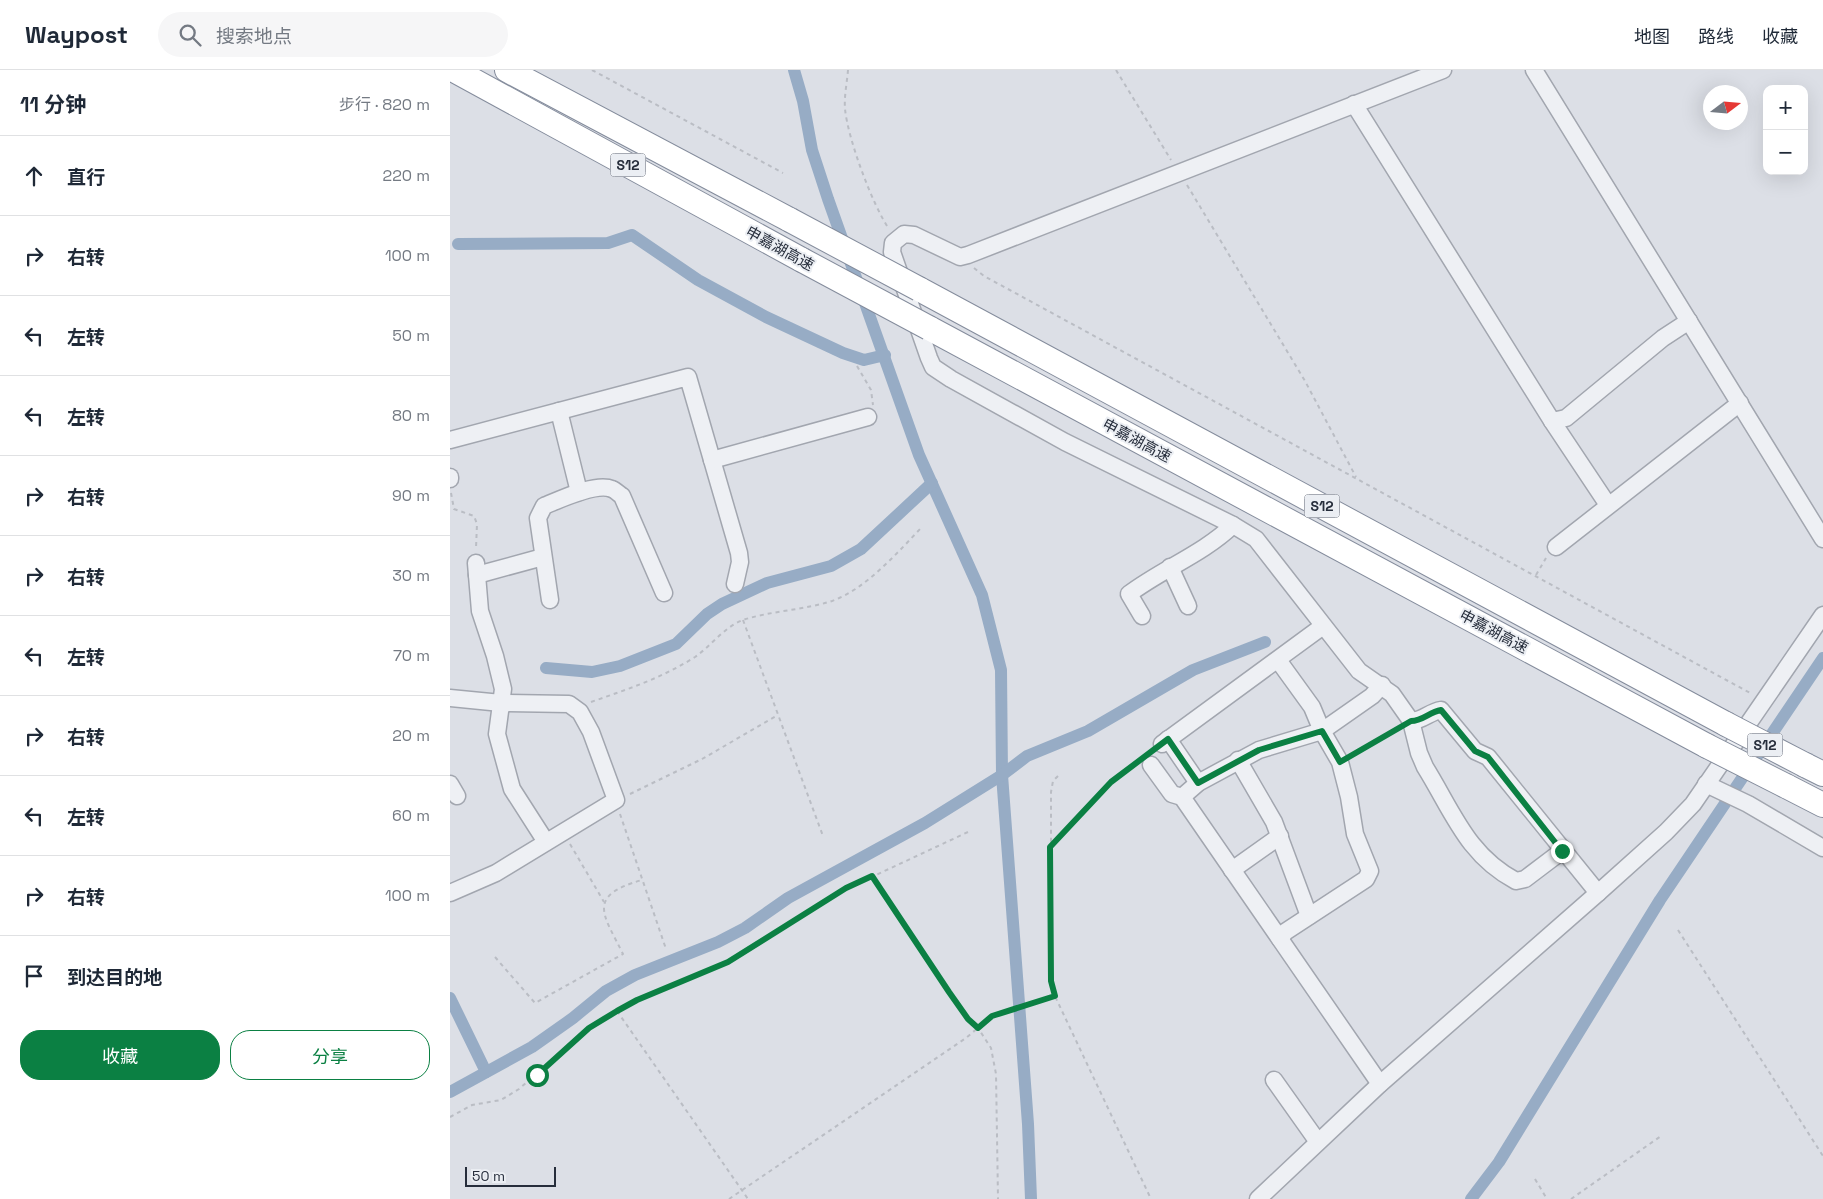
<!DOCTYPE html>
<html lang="zh">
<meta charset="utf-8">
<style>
:root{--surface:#fff;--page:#f6f6f7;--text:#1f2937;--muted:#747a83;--line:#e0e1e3;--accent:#0b8043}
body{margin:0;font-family:"Space Grotesk","Noto Sans SC",sans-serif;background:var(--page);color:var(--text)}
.controls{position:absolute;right:15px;top:15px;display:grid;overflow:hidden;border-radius:10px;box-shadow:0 5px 20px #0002}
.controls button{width:45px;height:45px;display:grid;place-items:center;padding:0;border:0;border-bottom:1px solid var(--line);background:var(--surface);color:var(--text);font:25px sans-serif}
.compass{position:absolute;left:1253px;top:15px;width:45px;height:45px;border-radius:50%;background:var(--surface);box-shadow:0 5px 20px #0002;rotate:74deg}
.scale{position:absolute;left:15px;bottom:12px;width:91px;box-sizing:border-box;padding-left:5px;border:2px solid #262d3b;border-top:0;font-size:14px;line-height:18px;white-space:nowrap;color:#262d3b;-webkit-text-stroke:4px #ebeef3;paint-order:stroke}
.stop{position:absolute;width:15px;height:15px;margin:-11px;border:4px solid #0b8043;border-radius:50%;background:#fff}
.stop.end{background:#0b8043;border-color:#fff;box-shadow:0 1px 5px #0008}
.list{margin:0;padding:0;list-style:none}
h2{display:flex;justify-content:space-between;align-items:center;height:65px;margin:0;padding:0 20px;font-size:21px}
h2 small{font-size:16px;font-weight:400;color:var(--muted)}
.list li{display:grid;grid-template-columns:32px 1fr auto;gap:15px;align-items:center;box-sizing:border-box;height:80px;padding:0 20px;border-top:1px solid var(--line)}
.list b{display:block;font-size:19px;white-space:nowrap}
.list em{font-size:16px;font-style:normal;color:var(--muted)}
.actions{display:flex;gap:10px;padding:15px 20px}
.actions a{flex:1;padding:11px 0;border:1px solid var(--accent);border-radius:20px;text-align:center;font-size:18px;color:var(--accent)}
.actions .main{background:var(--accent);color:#fff}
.icon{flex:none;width:28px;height:28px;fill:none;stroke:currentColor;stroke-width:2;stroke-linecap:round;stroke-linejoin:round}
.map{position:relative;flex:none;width:1373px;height:1129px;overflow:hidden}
header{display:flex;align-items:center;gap:30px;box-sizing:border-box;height:70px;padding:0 25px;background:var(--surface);border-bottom:1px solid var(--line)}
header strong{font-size:24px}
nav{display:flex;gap:28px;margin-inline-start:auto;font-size:18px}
.search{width:350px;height:45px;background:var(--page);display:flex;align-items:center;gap:12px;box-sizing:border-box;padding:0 18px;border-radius:28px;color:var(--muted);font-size:19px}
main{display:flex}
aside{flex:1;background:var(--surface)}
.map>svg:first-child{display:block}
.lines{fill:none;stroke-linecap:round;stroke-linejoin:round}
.canal{stroke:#97acc5;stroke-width:12}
.minor-casing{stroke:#a2a6af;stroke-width:19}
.highway-casing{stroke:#848c9c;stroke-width:26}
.path{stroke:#babdc4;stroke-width:2;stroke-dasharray:4 4;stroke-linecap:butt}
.minor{stroke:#eef0f4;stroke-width:16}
.highway{stroke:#fff;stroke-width:24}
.highway-bridge-casing{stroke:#848c9c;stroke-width:26;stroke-linecap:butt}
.highway-bridge{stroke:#fff;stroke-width:24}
.route{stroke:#0b8043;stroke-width:6}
.labels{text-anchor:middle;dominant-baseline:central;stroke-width:4;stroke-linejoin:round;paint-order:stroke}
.shield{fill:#ebeef3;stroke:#616772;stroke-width:1}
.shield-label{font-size:14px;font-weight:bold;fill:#262d3b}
.street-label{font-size:15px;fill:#262d3b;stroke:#ebeef3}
</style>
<header>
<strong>Waypost</strong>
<div class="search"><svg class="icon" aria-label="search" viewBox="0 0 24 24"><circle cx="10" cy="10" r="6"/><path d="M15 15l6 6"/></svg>搜索地点</div>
<nav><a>地图</a><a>路线</a><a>收藏</a></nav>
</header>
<main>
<aside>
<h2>11 分钟<small>步行 · 820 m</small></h2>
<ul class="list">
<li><svg class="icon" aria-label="ahead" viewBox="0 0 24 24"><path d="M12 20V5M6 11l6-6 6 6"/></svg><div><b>直行</b></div><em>220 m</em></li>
<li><svg class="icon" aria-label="right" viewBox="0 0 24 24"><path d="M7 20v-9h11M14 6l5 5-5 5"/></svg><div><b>右转</b></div><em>100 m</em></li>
<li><svg class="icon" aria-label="left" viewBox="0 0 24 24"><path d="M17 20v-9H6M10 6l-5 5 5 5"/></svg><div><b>左转</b></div><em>50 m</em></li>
<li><svg class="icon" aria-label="left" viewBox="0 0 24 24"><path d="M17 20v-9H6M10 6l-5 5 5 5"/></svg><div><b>左转</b></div><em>80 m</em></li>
<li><svg class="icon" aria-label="right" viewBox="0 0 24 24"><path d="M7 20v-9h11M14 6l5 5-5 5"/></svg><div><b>右转</b></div><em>90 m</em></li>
<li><svg class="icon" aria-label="right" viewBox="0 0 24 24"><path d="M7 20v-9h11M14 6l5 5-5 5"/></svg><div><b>右转</b></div><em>30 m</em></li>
<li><svg class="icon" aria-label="left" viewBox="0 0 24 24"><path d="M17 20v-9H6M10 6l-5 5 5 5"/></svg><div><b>左转</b></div><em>70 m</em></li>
<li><svg class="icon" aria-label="right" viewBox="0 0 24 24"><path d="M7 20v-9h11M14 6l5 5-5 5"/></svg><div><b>右转</b></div><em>20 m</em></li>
<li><svg class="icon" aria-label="left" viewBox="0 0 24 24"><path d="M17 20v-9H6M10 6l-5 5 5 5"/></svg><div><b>左转</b></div><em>60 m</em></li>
<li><svg class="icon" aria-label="right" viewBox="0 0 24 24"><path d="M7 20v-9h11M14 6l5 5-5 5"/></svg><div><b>右转</b></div><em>100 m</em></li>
<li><svg class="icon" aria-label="arrive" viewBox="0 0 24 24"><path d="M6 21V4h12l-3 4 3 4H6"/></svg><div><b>到达目的地</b></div></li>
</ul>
<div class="actions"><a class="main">收藏</a><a>分享</a></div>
</aside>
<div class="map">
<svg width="1373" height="1129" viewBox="0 0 1373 1129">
<rect width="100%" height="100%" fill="#dcdfe6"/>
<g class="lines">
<g class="canal">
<polyline points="344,0 353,31 362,80 378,129 469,385 532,525 551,600 552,705 578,1054 581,1129"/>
<polyline points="8,174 158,173 182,165 248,210 316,247 393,283 414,290 435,285"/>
<polyline points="96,598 142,602 170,596 226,574 257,544 272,534 317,513 381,496 411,479 482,413"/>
<polyline points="0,928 36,1002"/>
<polyline points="0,1022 82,977 123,948 156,921 185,905 268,872 295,858 338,828 475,753 552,705 577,686 638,661 743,600 815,572"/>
<polyline points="1021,1129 1049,1092 1210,830 1373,588"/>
</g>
<defs>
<g id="minor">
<path d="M993,0l-475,185 -8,2 -46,-22 -10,-1 -11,9 -1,9 37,106 4,9 18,12 114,63 168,83 23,14 103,132 33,23 19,27c12,0 18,-9 30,-11l34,41 13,6 110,136"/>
<polyline points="1084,0 1373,469"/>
<polyline points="904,34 1102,351 1158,435"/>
<polyline points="109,341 129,422"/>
<polyline points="1102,351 1116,348 1213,268 1239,251"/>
<polyline points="0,370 238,307 289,483 290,492 285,514"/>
<polyline points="262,390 418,347"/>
<polyline points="0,407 0,409"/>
<polyline points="1106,477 1290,333"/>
<polyline points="26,493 30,541 45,586 53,619 47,664 62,719 96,772"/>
<polyline points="720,497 738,536"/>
<polyline points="27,505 93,487"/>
<path d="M100,530l-12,-82 6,-12c15,-6 52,-24 68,-17 3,1 7,5 10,7l42,97"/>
<path d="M692,546l-13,-22c33,-25 74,-40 104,-69"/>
<polyline points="828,590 862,637 872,661 890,692 899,727 905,764 920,801 916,809 835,862 830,869"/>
<polyline points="0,628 51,633 119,634 130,642 141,662 166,730 46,803 0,823"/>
<path d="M961,651l8,32 6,14c28,45 42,88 91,114l9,-2 37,-28"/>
<polyline points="718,669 748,713"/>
<polyline points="712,674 873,556"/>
<polyline points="788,690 824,752 859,846"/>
<polyline points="701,695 722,724 732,727 930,1014"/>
<polyline points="0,714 7,726"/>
<polyline points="1256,714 1298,734 1373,778"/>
<polyline points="732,727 748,713 809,680 872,661 922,626 932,615"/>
<polyline points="782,800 830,766"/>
<polyline points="824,1010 868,1072"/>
<polyline points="808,1129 930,1014 1148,823 1216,762 1243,734 1373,545"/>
</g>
<g id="highway">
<polyline points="4,0 352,190"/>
<polyline points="57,0 340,150"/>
<polyline points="469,219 1276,654"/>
<polyline points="479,258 1257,676"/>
<polyline points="1355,695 1373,704"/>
<polyline points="1336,716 1373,735"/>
</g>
</defs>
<use href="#minor" class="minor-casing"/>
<use href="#highway" class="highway-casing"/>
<g class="path">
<polyline points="142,0 333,103"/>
<path d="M398,0c-1,13 -4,26 -3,39 3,30 27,95 44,120"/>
<polyline points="666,0 721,90"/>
<polyline points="737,115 855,311 906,407"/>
<polyline points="524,198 534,206 1302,624"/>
<polyline points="407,296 421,320 423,335"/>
<polyline points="1,423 4,439 24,446 27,454 26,478"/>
<polyline points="1086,505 1096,488"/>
<polyline points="293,550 373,766"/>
<path d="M141,632c37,-13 71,-24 104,-45 16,-11 29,-30 48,-37 27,-9 61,-10 89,-19 34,-12 66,-49 90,-74"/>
<polyline points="902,685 948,659"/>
<polyline points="608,706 603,711 601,722 601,911 603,922 701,1129"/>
<polyline points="180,724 252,689 328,645"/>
<polyline points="170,744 216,879"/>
<polyline points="120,774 154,832"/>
<polyline points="600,777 661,712 688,692"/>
<polyline points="421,806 499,923 518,949 528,958 541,978 546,1004 548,1129"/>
<polyline points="1228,860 1373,1086"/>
<path d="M45,887l40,46 88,-49c-19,-39 -38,-58 19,-74"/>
<polyline points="167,941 298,1129"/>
<polyline points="0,1047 22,1035 51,1030 69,1019 139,958 167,941 187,930 278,892 396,819 518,762"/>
<polyline points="1085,1109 1097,1129"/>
<polyline points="279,1129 516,968 542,946 605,926"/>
<polyline points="1121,1129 1211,1066"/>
</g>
<use href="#minor" class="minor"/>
<use href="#highway" class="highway"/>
<defs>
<g id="highway-bridge">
<polyline points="340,150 469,219"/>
<polyline points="352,190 479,258"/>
<polyline points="1276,654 1355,695"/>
<polyline points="1257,676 1336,716"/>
</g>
</defs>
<use href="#highway-bridge" class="highway-bridge-casing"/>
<use href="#highway-bridge" class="highway-bridge"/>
</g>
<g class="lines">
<path class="route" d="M87,1005l52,-47 28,-17 20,-11 91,-38 118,-74 26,-12 77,116 19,27 10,9 14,-12 63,-20 -4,-15 -1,-134 61,-65 57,-43 30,44 61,-33 63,-19 18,31 71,-41c12,0 18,-9 30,-11l34,41 13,6 74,94"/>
</g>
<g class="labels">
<g class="shield">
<rect x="160.5" y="83.5" width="35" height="23" rx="4"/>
<rect x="854.5" y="424.5" width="35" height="23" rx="4"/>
<rect x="1297.5" y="663.5" width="35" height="23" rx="4"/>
</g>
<g class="shield-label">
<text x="178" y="95">S12</text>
<text x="872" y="436">S12</text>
<text x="1315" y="675">S12</text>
</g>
<g class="street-label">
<text transform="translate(330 178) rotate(29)">申嘉湖高速</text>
<text transform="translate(687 370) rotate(28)">申嘉湖高速</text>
<text transform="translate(1044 561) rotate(28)">申嘉湖高速</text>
</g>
</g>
</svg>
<div class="controls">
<button>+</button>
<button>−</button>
</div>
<svg class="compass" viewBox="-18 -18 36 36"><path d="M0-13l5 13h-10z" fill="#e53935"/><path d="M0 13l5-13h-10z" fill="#747a83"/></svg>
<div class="scale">50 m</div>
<div class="stop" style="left:87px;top:1005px"></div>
<div class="stop end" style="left:1112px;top:781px"></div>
</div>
</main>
